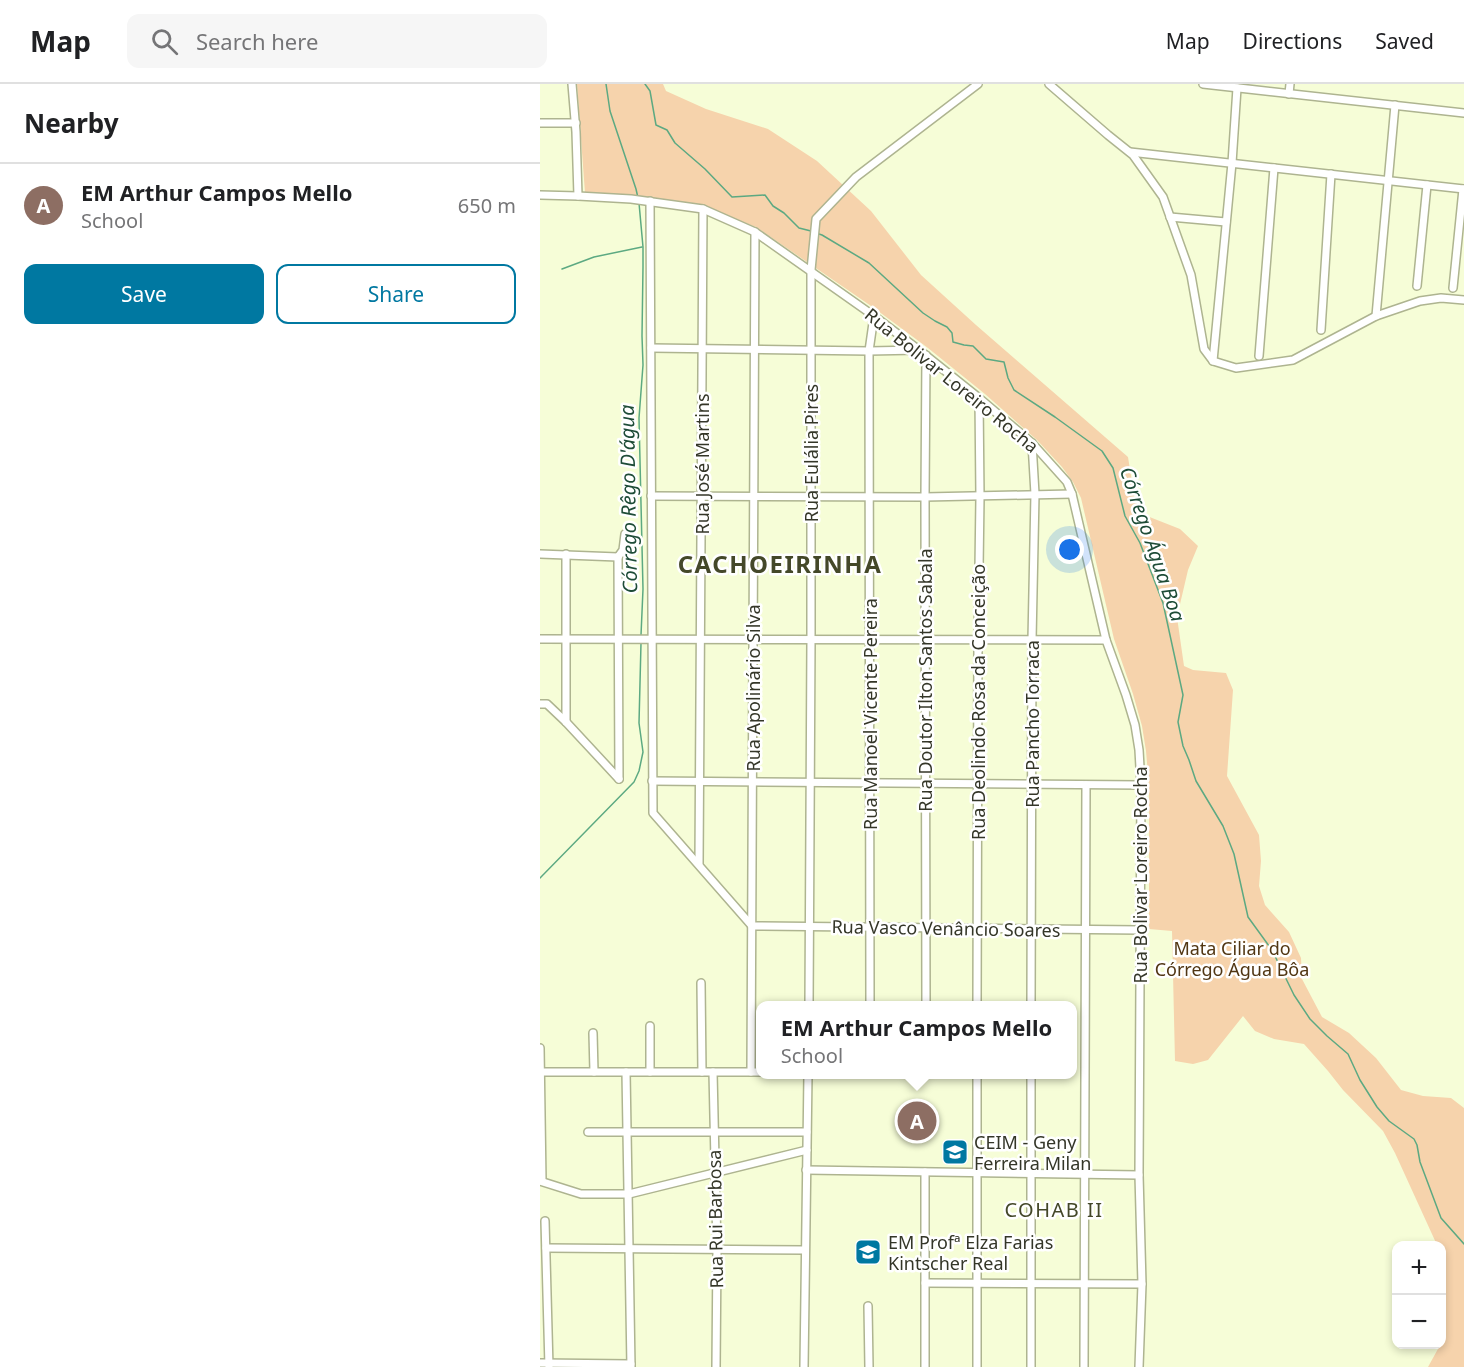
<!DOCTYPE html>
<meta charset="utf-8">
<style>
:root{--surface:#fff;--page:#f6f6f6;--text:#202124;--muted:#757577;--line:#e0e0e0;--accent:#0078a1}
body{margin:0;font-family:"Noto Sans",sans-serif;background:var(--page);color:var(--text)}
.controls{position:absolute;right:18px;bottom:18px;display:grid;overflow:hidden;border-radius:12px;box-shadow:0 3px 9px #0003}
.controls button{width:54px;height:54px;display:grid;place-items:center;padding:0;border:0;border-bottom:2px solid var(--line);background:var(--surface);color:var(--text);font:30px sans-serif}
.you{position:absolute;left:530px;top:466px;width:21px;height:21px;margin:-15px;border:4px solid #fff;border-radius:50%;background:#1a73e8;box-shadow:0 0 0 9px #1a73e833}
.badge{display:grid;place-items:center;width:39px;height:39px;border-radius:50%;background:var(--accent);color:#fff;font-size:20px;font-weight:700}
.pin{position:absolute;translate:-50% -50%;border:3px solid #fff;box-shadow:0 2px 6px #0006}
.popup{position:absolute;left:216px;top:917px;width:321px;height:78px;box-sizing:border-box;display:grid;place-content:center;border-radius:12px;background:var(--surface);filter:drop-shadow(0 2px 4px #0005);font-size:20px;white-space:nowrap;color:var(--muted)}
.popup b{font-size:22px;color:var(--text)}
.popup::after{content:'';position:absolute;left:50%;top:100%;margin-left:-12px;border:12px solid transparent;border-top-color:var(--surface)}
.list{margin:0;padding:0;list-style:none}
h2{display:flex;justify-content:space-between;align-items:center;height:78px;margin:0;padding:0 24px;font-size:26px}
h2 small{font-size:20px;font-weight:400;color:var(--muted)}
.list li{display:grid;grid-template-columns:39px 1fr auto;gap:18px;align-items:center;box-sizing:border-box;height:84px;padding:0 24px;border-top:2px solid var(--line)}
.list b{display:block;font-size:22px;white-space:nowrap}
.list p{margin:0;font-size:20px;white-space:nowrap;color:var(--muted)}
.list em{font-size:20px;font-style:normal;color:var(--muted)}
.actions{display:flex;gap:12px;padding:18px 24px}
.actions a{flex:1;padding:14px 0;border:2px solid var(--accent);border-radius:12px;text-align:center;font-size:21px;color:var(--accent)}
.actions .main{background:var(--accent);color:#fff}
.icon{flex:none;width:33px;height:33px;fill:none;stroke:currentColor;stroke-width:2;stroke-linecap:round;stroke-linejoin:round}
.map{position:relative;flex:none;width:924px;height:1283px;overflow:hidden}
header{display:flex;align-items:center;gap:36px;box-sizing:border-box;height:84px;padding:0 30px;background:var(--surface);border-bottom:2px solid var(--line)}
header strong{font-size:28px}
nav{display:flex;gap:33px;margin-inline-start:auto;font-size:21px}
.search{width:420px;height:54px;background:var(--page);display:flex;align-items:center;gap:15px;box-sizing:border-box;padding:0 21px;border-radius:12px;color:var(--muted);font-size:22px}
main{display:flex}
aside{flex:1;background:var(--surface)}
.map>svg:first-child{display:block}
.green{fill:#f6d3ac}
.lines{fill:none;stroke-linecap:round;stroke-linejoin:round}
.stream{stroke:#5ca982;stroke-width:1.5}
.minor-casing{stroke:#aeb490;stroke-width:10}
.minor{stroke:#fff;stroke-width:7}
.labels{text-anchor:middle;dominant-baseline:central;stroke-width:5;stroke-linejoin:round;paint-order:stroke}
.street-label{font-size:18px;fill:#343628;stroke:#fff}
.park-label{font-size:18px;fill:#513613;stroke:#fff}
.poi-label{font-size:18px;fill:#343628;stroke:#fff;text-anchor:start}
.water-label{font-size:20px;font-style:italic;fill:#1e4c37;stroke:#fff}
.neighbourhood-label{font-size:20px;letter-spacing:1.5px;fill:#444829;stroke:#fff}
.district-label{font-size:24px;font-weight:bold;letter-spacing:1.5px;fill:#444829;stroke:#fff}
</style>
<header>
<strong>Map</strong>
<div class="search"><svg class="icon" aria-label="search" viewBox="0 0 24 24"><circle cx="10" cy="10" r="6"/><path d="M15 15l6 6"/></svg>Search here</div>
<nav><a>Map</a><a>Directions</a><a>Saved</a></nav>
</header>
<main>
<aside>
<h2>Nearby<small></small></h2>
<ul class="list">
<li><span class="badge" style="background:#8d6e63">A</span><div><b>EM Arthur Campos Mello</b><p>School</p></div><em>650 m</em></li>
</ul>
<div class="actions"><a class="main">Save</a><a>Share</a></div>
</aside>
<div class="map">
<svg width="924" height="1283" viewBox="0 0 924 1283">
<rect width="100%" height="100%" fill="#f6fdd7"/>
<polygon class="green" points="37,0 123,0 126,7 166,25 228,45 277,77 331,127 381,191 436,241 588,373 595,417 607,432 640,445 658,462 648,486 637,533 644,582 653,586 686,589 693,606 687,692 719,751 721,777 719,802 725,821 749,848 761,874 762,895 782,933 809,949 836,974 861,1006 883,1012 911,1014 924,1024 924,1283 888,1283 904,1254 906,1227 905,1195 902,1182 902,1162 897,1161 855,1069 843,1047 803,1006 788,987 764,960 734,955 715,947 703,932 668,976 653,980 635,977 632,847 609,845 609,702 606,667 602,642 593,610 574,555 541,414 533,398 522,383 497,356 445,310 388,264 334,224 216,143 163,122 45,109"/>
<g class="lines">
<g class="stream">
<polyline points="66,0 70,27 96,105 98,114"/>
<polyline points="105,0 110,7 116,41 127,46 135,59 165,85 192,113 225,111 233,122 244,129 259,144 271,147"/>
<polyline points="99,119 103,163 103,183 102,252 103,281 99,334 103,505 101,551"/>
<polyline points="276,149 282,151 329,179 383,229 395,237 407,243 412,249 413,258 424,261 433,262 446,275 464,278 468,294 474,306 515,333 562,367 573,384 585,432 600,459 623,519 643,611 638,638 643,662 649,676 656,697 683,742 694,770 708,833 732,866 754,911 770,935 787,952 808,970 820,996 837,1023 849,1037 874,1055 877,1061 880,1078 901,1134 924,1160"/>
<polyline points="22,185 54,173 102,163"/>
<polyline points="0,794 94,698 99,687 103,668 99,639 101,559"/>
</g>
<defs>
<g id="minor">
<polyline points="32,0 36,48 38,112"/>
<polyline points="509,0 568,51 593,71 623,113 651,191 664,265 673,277 696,284 753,276 836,232 880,217 901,214 924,216"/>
<polyline points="663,0 924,29"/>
<polyline points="749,10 750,0"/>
<polyline points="0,39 36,39"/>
<polyline points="590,68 924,105"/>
<polyline points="0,111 38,112 91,115 163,125 215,148 334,232 379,266 439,314 492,359 527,398 532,410 566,556 586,611 595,641 599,666 601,701 599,1091 602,1200 599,1283"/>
<polyline points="110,117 113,729 212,842 600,846"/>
<polyline points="630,133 686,138"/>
<polyline points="877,202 887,101"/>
<polyline points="913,204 923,105"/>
<polyline points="836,232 855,21"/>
<polyline points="781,246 791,90"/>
<polyline points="111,264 329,267 379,266"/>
<polyline points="719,272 734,84"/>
<polyline points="673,277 692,79 697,4"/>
<polyline points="111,412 385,413 532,410"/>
<polyline points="0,470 78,473"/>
<polyline points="26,470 26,638"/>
<polyline points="78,473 79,695"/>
<polyline points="78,473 83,466 85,450"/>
<polyline points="0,555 566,556"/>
<polyline points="0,620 7,620 26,638 79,695"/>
<polyline points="112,697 601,701"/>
<polyline points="159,780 163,125"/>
<polyline points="161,899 162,988"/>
<polyline points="269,922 271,556 271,186 276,135 316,93 438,0"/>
<polyline points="330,922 329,267 334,232"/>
<polyline points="386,922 385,413 386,271"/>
<polyline points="437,922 438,556 440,413 439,314"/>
<polyline points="491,922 492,556 495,410 492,359"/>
<polyline points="110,942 110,988"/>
<polyline points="53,949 54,988"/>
<polyline points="0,964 2,1097"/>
<polyline points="0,988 221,988"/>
<polyline points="86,988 91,1283"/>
<polyline points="173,988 177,1166 176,1283"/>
<polyline points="211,988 215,148"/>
<polyline points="437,990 437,1283"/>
<polyline points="48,1048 267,1048"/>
<polyline points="266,1086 599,1091"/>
<polyline points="0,1097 41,1110 89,1110 267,1066"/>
<polyline points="5,1137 9,1283"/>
<polyline points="6,1164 265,1166"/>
<polyline points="385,1199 602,1200"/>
<polyline points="328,1222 329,1283"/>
<polyline points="0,1279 91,1280"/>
<polyline points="264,1283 268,990"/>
<polyline points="385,1283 385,1088"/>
<polyline points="491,1283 491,990"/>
<polyline points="544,1283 546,701"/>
</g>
</defs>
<use href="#minor" class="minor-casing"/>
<use href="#minor" class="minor"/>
</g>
<defs>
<symbol id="school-square" viewBox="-11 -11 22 22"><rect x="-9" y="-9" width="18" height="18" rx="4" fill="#0078a1" stroke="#fff"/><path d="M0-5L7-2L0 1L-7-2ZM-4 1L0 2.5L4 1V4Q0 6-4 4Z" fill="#fff"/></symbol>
</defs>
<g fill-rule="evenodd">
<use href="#school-square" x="400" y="1053" width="30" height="30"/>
<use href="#school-square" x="313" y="1153" width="30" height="30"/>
</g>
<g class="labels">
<g class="street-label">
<text transform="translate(412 296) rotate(39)">Rua Bolivar Loreiro Rocha</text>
<text transform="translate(271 369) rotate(-90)">Rua Eulália Pires</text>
<text transform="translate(162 380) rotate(-90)">Rua José Martins</text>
<text transform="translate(385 596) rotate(-90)">Rua Doutor Ilton Santos Sabala</text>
<text transform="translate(213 604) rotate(-90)">Rua Apolinário Silva</text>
<text transform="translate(438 618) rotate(-90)">Rua Deolindo Rosa da Conceição</text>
<text transform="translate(330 630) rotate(-90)">Rua Manoel Vicente Pereira</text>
<text transform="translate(492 640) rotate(-90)">Rua Pancho Torraca</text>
<text transform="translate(600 791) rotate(-90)">Rua Bolivar Loreiro Rocha</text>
<text transform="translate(406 844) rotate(1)">Rua Vasco Venâncio Soares</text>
<text transform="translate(175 1135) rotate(-91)">Rua Rui Barbosa</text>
</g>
<g class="park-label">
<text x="692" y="864">Mata Ciliar do<tspan x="692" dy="21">Córrego Água Bôa</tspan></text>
</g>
<g class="poi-label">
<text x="434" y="1058">CEIM - Geny<tspan x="434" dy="21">Ferreira Milan</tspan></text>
<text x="348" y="1158">EM Profª Elza Farias<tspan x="348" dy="21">Kintscher Real</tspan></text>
</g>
<g class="water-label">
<text transform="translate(88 415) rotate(-91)">Córrego Rêgo D'água</text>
<text transform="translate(613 460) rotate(71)">Córrego Água Boa</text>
</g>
<g class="neighbourhood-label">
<text x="514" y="1125">COHAB II</text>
</g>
<g class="district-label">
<text x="240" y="479">CACHOEIRINHA</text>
</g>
</g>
</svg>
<div class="controls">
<button>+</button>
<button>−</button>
</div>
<div class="you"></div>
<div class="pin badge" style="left:377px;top:1037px;background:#8d6e63">A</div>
<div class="popup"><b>EM Arthur Campos Mello</b>School</div>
</div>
</main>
